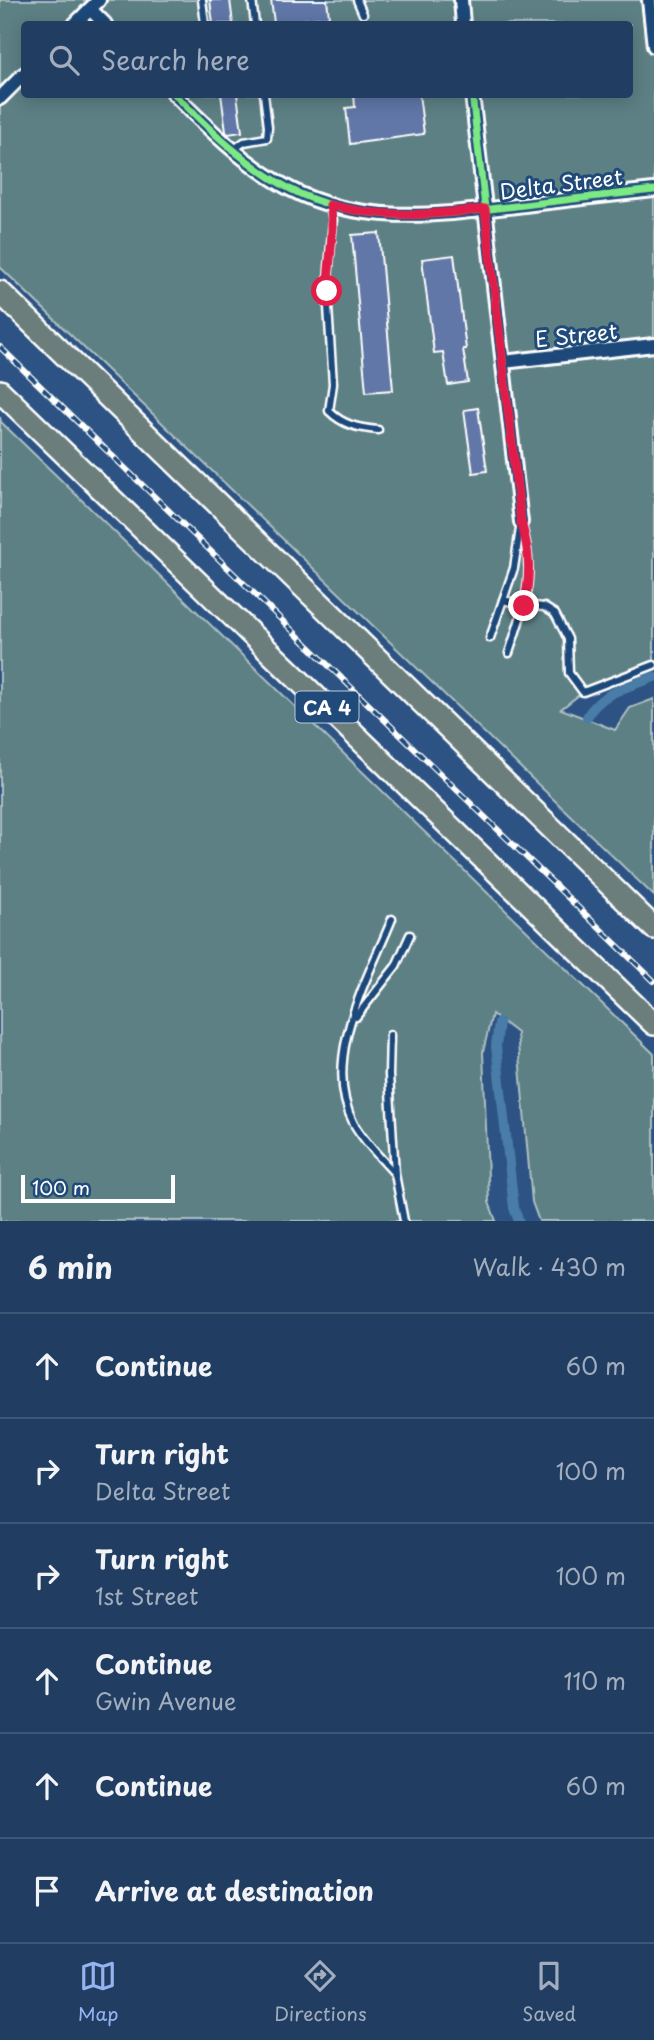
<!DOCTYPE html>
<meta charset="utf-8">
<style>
:root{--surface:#213e62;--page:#2d496b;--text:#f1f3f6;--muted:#a2aebe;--line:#3e5777;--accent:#95b2f1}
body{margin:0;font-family:"Playpen Sans",sans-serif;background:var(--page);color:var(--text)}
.scale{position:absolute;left:21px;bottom:18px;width:154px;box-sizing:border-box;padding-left:7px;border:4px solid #fff;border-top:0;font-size:19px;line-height:24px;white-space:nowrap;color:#fff;-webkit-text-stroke:5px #1f4a7a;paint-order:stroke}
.stop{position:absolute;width:21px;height:21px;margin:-16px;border:5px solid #e11d48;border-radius:50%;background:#fff}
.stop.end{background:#e11d48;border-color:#fff;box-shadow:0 2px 7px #0008}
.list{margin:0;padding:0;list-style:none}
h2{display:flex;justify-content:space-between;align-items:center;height:91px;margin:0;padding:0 28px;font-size:30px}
h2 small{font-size:23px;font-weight:400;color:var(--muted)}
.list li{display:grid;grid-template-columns:46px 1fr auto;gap:21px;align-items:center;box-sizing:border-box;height:105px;padding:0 28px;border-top:2px solid var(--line)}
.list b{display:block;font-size:26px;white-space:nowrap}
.list p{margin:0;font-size:23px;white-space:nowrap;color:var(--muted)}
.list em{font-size:23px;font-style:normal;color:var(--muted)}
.icon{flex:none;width:38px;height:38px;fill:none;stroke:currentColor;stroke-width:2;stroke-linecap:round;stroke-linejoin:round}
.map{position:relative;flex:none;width:654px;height:1221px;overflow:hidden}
.search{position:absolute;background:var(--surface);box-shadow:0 4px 18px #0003;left:21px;right:21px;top:21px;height:77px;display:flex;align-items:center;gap:18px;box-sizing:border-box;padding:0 24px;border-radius:7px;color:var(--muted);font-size:26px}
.sheet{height:721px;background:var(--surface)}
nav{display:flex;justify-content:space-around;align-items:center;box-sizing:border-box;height:98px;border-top:2px solid var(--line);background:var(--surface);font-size:19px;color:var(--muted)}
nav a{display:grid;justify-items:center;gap:4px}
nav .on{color:var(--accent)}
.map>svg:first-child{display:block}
.green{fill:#5d8085;stroke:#aec0c2;stroke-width:2;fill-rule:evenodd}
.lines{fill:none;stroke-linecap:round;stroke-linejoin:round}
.canal{stroke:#497ca6;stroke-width:10}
.building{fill:#6077a8;stroke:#fff;stroke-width:2}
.lane-casing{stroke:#fff;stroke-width:11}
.street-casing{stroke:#fff;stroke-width:18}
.highway-casing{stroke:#fff;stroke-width:26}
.lane{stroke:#1f4a7a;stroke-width:6}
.street{stroke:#1f4a7a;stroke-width:12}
.highway{stroke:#6c7e7c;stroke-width:21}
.rail-casing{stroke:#fff;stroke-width:6}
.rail{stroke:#1f4a7a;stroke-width:3.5;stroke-dasharray:10;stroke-linecap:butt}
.cycleway-casing{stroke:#1f4a7a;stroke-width:11}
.cycleway{stroke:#7ce984;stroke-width:7}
.route{stroke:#e11d48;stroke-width:9}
.labels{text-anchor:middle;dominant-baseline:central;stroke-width:6;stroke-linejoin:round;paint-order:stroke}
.shield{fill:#1f4a7a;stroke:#bcc9d7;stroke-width:2}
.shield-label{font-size:19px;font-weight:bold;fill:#fff}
.street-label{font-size:21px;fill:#fff;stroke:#1f4a7a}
</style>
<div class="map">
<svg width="654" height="1221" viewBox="0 0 654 1221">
<rect width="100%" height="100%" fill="#2c5383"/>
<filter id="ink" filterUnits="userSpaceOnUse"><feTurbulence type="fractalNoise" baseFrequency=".0143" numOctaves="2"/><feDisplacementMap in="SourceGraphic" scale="14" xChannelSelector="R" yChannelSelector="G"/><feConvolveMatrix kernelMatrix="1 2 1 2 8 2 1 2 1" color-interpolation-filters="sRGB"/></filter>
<g filter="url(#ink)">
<g class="green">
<path d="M0,0h654v665l-71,27 -22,17 54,21 15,-22 24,-9v197l-654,-629zM24,24h606v70h-606z"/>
<polygon points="0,417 1,422 654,1054 654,1221 539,1221 532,1202 517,1033 492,1014 483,1052 489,1202 496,1221 0,1221"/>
</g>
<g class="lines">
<g class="canal">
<path d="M587,717c13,-25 42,-30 67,-40"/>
<polyline points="499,1022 496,1046 514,1208 519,1221"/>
</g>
</g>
<g class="building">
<polygon points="210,0 230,0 233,24 213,24"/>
<polygon points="271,0 327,0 329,17 274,23"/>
<polygon points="221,94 237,94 242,132 228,134 226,132"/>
<polygon points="354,94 419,94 424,134 350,144 346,108 355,107"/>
<polygon points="379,233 393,390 366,392 352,235"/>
<polygon points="454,255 466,349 463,349 468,382 448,385 443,352 434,353 422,259"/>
<polygon points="478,408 487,471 473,473 464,410"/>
</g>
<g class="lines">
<defs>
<g id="lane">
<polyline points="202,0 205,24"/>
<polyline points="252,0 255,24"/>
<polyline points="357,0 363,14"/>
<polyline points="233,150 244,142 267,138 268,127 264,94"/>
<path d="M330,205l3,15 -6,71 6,93 -4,27c14,14 29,17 49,19"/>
<polyline points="503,600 524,605 544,607 555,614 568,639 569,673 583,692 654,665"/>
<path d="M490,638l24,-70 7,-46c16,53 4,81 -12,131"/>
<path d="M392,919c-24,60 -72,141 -38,205 10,18 27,34 41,50"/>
<polyline points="356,1017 396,966 410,935"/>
<polyline points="390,1035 389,1075 395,1174 404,1221"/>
</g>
<g id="street">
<polyline points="461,0 463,24"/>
<polyline points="649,0 654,46"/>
<polyline points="90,9 105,24"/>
<polyline points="75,24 99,0"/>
<path d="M174,94c36,36 71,71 116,95 71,37 149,26 226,17 46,-6 92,-11 138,-16"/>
<polyline points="472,94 521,522"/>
<polyline points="0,98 24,74"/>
<polyline points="503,362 654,345"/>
</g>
<g id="highway">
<polyline points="0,292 654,928"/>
<polyline points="0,391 654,1024"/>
</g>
</defs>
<use href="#lane" class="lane-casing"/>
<use href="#street" class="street-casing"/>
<use href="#highway" class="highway-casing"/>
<use href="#lane" class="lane"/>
<use href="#street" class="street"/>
<use href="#highway" class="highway"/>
<defs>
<polyline id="rail" points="0,347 654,981"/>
</defs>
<use href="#rail" class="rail-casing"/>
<use href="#rail" class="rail"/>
<defs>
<g id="cycleway">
<path d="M174,94c36,36 71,71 116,95 71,37 149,26 226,17 46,-6 92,-11 138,-16"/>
<polyline points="472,94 521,522"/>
</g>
</defs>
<use href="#cycleway" class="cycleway-casing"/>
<use href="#cycleway" class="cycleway"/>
</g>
</g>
<g class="lines" filter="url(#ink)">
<path class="route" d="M327,291c2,-26 8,-62 3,-86 53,14 102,10 155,4l36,313c9,30 10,53 3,84"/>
</g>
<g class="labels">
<rect class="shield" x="295.5" y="691.5" width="63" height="31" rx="5"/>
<g class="shield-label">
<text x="327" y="707">CA 4</text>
</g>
<g class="street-label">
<text transform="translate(561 183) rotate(-7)">Delta Street</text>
<text transform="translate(576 334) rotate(-6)">E Street</text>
</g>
</g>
</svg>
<div class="scale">100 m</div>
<div class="stop" style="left:327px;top:291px"></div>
<div class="stop end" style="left:524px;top:606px"></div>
<div class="search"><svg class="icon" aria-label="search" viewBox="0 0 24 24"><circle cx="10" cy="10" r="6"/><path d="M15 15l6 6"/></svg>Search here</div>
</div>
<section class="sheet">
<h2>6 min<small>Walk · 430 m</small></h2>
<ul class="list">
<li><svg class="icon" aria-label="ahead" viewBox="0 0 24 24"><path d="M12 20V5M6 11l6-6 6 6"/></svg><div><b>Continue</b></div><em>60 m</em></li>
<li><svg class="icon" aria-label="right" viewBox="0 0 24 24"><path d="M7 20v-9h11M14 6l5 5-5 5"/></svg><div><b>Turn right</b><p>Delta Street</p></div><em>100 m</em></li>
<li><svg class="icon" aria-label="right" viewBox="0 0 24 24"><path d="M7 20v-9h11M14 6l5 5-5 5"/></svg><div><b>Turn right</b><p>1st Street</p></div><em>100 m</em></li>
<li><svg class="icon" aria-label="ahead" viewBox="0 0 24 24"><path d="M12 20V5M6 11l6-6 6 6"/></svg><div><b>Continue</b><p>Gwin Avenue</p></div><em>110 m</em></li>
<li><svg class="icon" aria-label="ahead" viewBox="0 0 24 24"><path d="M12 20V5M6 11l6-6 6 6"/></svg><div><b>Continue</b></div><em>60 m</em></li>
<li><svg class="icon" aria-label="arrive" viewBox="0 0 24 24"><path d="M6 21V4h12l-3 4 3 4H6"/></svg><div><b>Arrive at destination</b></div></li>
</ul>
</section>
<nav>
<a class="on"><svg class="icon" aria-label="map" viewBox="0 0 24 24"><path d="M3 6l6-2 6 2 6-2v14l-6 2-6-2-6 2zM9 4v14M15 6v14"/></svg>Map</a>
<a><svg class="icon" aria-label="directions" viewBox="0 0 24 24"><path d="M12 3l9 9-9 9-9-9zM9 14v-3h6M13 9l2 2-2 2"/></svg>Directions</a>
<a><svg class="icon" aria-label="saved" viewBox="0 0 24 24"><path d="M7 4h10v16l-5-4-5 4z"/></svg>Saved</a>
</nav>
